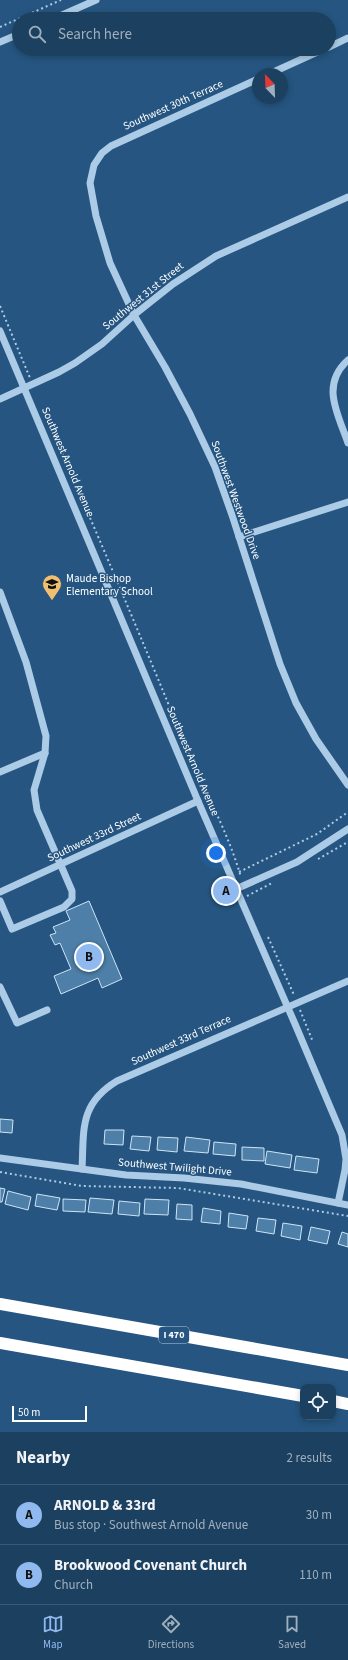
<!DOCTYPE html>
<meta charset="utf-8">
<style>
:root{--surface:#1c4060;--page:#294b69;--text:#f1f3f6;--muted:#a0afbd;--line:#3a5975;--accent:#90b9f0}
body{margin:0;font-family:"Source Sans 3",sans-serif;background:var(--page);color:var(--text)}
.controls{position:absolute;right:12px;bottom:12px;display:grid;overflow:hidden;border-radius:8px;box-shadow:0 2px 6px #0003}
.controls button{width:36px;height:36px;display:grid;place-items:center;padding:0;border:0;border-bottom:1px solid var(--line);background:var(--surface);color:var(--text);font:20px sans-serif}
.compass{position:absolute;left:252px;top:68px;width:36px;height:36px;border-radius:50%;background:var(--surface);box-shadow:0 2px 6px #0003;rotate:337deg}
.scale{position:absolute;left:12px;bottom:10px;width:75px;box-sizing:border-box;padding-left:4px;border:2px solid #fff;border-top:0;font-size:11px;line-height:14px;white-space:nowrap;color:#fff;-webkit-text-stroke:3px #255580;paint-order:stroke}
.you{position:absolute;left:216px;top:853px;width:14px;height:14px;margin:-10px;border:3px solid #fff;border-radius:50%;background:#1a73e8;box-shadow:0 0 0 6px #1a73e833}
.badge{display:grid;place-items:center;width:26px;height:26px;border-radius:50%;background:var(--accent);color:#111;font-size:13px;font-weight:700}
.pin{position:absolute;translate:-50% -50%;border:2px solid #fff;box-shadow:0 1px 4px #0006}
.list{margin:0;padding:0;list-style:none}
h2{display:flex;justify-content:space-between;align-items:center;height:52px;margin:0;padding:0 16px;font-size:17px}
h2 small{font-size:13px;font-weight:400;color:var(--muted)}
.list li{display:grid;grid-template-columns:26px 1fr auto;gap:12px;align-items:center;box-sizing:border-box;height:60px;padding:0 16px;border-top:1px solid var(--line)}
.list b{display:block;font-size:15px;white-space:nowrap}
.list p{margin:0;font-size:13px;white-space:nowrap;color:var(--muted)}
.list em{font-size:13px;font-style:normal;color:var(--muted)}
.icon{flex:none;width:22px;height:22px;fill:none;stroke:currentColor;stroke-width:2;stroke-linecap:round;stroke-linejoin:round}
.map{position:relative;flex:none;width:348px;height:1432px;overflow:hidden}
.search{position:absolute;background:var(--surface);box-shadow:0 2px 6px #0003;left:12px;right:12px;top:12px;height:44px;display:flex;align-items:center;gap:10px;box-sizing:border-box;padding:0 14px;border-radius:22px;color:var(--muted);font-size:15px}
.sheet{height:172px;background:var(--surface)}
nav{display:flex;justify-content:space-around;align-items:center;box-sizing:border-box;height:56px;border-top:1px solid var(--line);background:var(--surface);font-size:11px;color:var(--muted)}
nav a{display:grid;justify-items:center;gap:2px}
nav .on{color:var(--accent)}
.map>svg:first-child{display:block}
.building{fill:#4d7fa8;stroke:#cfe4f5}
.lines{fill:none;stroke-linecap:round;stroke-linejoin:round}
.path{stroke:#abcbe6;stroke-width:2;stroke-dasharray:2 3;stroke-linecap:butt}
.minor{stroke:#abcbe6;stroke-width:7}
.highway{stroke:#fff;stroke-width:12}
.labels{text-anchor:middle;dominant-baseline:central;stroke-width:3;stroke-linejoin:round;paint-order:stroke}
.shield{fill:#255580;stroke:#beccd9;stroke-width:1}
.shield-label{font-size:10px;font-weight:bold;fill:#fff}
.street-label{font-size:11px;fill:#fff;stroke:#255580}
.poi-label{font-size:11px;fill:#fff;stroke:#255580;text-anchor:start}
</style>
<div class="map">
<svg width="348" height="1432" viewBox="0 0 348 1432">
<rect width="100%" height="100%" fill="#255580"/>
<g class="building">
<polygon points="89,901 122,979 102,988 98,978 61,994 54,976 71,969 60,943 55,945 50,935 56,933 53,927 70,920 66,911"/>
<polygon points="0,1119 13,1120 12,1133 0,1132"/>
<polygon points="105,1130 124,1130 123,1145 104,1144"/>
<polygon points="132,1136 151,1137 149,1151 130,1149"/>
<polygon points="158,1137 178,1138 177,1152 157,1150"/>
<polygon points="186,1137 210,1140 208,1153 184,1151"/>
<polygon points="214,1142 236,1144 235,1156 213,1154"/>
<polygon points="242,1147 264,1148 264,1161 242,1160"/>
<polygon points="267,1151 292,1155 290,1168 265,1164"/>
<polygon points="296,1156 319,1159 317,1173 294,1170"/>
<polygon points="0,1188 5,1189 2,1202 0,1202"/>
<polygon points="8,1191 31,1197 28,1210 5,1204"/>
<polygon points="37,1194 60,1198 57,1210 35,1206"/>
<polygon points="90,1198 114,1200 112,1214 88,1212"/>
<polygon points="63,1199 86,1200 85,1212 63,1211"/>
<polygon points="145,1199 169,1200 168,1215 144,1214"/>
<polygon points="119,1201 140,1203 139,1216 118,1214"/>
<polygon points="177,1204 192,1205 192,1220 176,1219"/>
<polygon points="203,1208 221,1211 220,1224 201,1222"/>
<polygon points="229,1213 248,1216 246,1229 228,1227"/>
<polygon points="258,1218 276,1220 274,1234 256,1231"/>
<polygon points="283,1223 302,1226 300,1240 281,1236"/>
<polygon points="311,1227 330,1231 327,1244 308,1240"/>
<polygon points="342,1232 348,1234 348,1247 338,1244"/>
</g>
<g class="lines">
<g class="path">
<polyline points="0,27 61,0"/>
<polyline points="0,306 30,378"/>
<path d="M46,417c47,106 92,213 136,320 19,47 45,92 59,140"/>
<polyline points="318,859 348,842"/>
<polyline points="239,872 317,834 348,812"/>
<polyline points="247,896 272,883"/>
<polyline points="268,937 294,995"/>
<polyline points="300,1010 313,1042"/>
<polyline points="0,1172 82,1186 178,1188 348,1216"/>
</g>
<g class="minor">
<polyline points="53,19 96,0"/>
<polyline points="0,42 19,34"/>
<polyline points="329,47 348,38"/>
<polyline points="269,74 324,49"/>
<polyline points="258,79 111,146 102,153 94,165 90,183 96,216 110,263 134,315 165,367 190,414 215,467 232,515 280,664 296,703 316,739 348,785"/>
<polyline points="0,331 198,801 295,1024 342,1135 346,1159 345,1170 338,1203"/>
<path d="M348,360c-28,25 -10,54 0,83"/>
<polyline points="0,399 59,372 75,363 102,344 134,315 173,284 216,256 348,197"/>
<polyline points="239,537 348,502"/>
<polyline points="0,592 26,662 46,736 45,753 34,790 37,810 72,891 72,899 64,907 12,929 0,901"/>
<polyline points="0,772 45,753"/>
<polyline points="236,889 297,862 348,829"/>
<polyline points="0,892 198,801"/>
<polyline points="0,987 17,1023 47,1010"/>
<polyline points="0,1158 126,1175 184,1178 241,1184 348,1205"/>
<path d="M82,1169c2,-39 -3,-65 35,-88l231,-100"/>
</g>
<g class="highway">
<polyline points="0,1304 348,1365"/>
<polyline points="0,1343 303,1396"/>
<polyline points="333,1401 348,1404"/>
</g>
</g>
<defs>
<symbol id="school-pin" viewBox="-11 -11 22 30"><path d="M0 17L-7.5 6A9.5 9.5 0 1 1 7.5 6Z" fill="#f0bf70" stroke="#255580"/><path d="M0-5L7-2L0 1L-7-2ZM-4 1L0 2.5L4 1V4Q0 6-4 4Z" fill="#111"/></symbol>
</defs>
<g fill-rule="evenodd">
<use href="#school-pin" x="41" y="573" width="22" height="30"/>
</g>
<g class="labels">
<rect class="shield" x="159" y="1327" width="30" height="16" rx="3"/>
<g class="shield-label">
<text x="174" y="1335">I 470</text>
</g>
<g class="street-label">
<text transform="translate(173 105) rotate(-24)">Southwest 30th Terrace</text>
<text transform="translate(143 296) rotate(-39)">Southwest 31st Street</text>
<text transform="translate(68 462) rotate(67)">Southwest Arnold Avenue</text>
<text transform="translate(236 500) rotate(70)">Southwest Westwood Drive</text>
<text transform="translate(193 761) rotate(67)">Southwest Arnold Avenue</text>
<text transform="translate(94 837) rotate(-25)">Southwest 33rd Street</text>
<text transform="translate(181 1040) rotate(-24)">Southwest 33rd Terrace</text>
<text transform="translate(175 1167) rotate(5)">Southwest Twilight Drive</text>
</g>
<g class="poi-label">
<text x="66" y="578">Maude Bishop<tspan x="66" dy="13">Elementary School</tspan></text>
</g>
</g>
</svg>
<div class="controls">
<button><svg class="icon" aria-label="locate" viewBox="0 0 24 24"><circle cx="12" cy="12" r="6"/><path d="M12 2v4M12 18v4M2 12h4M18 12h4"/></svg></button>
</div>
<svg class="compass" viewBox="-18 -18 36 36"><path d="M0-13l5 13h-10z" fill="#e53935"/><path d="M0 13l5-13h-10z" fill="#a0afbd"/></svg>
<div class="scale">50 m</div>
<div class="you"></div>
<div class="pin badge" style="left:226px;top:891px">A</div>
<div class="pin badge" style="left:89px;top:957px">B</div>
<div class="search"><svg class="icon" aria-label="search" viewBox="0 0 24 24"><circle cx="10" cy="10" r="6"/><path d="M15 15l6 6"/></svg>Search here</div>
</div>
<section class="sheet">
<h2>Nearby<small>2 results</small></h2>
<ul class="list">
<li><span class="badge">A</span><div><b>ARNOLD &amp; 33rd</b><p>Bus stop · Southwest Arnold Avenue</p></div><em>30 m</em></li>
<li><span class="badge">B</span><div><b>Brookwood Covenant Church</b><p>Church</p></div><em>110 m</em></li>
</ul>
</section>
<nav>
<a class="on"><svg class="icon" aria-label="map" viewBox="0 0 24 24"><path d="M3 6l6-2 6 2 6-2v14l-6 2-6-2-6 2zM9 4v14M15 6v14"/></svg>Map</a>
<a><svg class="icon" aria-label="directions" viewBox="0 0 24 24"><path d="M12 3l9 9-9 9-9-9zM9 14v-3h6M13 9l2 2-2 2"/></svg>Directions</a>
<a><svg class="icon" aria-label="saved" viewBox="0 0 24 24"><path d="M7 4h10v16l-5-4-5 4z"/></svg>Saved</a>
</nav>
